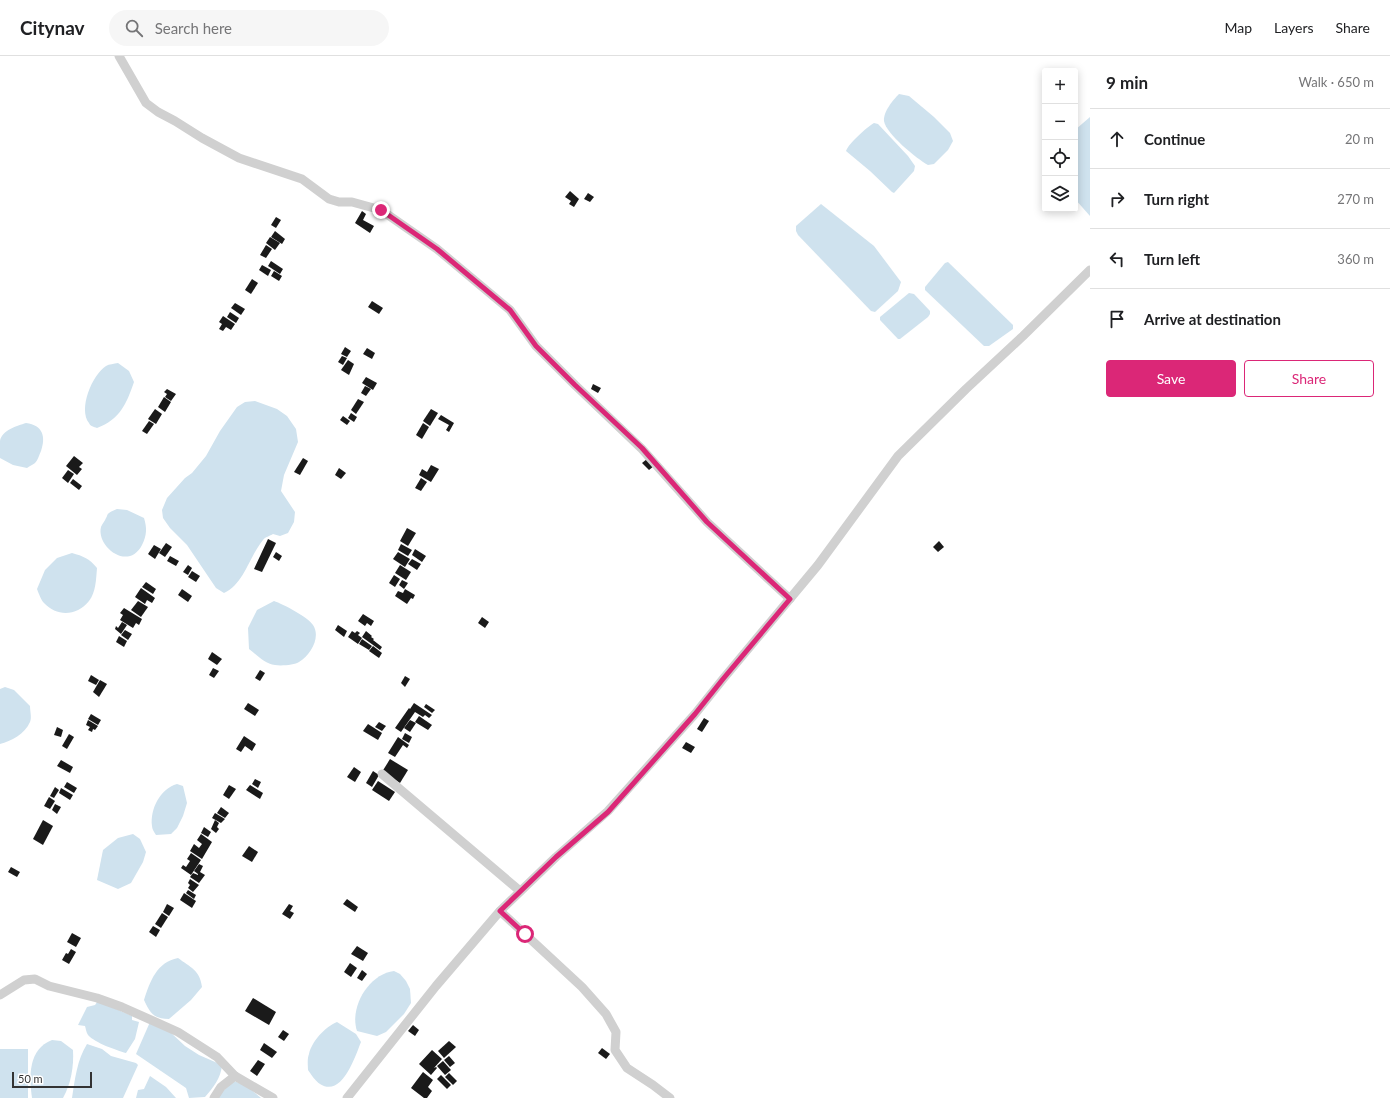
<!DOCTYPE html>
<meta charset="utf-8">
<style>
:root{--surface:#fff;--page:#f6f6f6;--text:#202124;--muted:#757577;--line:#e0e0e0;--accent:#db2777}
body{margin:0;font-family:Lato,sans-serif;background:var(--page);color:var(--text)}
.controls{position:absolute;right:12px;top:12px;display:grid;overflow:hidden;border-radius:4px;box-shadow:0 2px 10px #0003}
.controls button{width:36px;height:36px;display:grid;place-items:center;padding:0;border:0;border-bottom:1px solid var(--line);background:var(--surface);color:var(--text);font:20px sans-serif}
.scale{position:absolute;left:12px;bottom:10px;width:80px;box-sizing:border-box;padding-left:4px;border:2px solid #333;border-top:0;font-size:11px;line-height:14px;white-space:nowrap;color:#333;-webkit-text-stroke:3px #fff;paint-order:stroke}
.stop{position:absolute;width:12px;height:12px;margin:-9px;border:3px solid #db2777;border-radius:50%;background:#fff}
.stop.end{background:#db2777;border-color:#fff;box-shadow:0 1px 4px #0008}
.list{margin:0;padding:0;list-style:none}
h2{display:flex;justify-content:space-between;align-items:center;height:52px;margin:0;padding:0 16px;font-size:17px}
h2 small{font-size:13px;font-weight:400;color:var(--muted)}
.list li{display:grid;grid-template-columns:26px 1fr auto;gap:12px;align-items:center;box-sizing:border-box;height:60px;padding:0 16px;border-top:1px solid var(--line)}
.list b{display:block;font-size:15px;white-space:nowrap}
.list em{font-size:13px;font-style:normal;color:var(--muted)}
.actions{display:flex;gap:8px;padding:12px 16px}
.actions a{flex:1;padding:9px 0;border:1px solid var(--accent);border-radius:4px;text-align:center;font-size:14px;color:var(--accent)}
.actions .main{background:var(--accent);color:#fff}
.icon{flex:none;width:22px;height:22px;fill:none;stroke:currentColor;stroke-width:2;stroke-linecap:round;stroke-linejoin:round}
.map{position:relative;flex:none;width:1090px;height:1042px;overflow:hidden}
header{display:flex;align-items:center;gap:24px;box-sizing:border-box;height:56px;padding:0 20px;background:var(--surface);border-bottom:1px solid var(--line)}
header strong{font-size:19px}
nav{display:flex;gap:22px;margin-inline-start:auto;font-size:14px}
.search{width:280px;height:36px;background:var(--page);display:flex;align-items:center;gap:10px;box-sizing:border-box;padding:0 14px;border-radius:22px;color:var(--muted);font-size:15px}
main{display:flex}
aside{flex:1;background:var(--surface)}
.map>svg:first-child{display:block}
.water{fill:#cfe2ee}
.building{fill:#1a1a1a}
.lines{fill:none;stroke-linecap:round;stroke-linejoin:round}
.minor{stroke:#d0d0d0;stroke-width:9}
.route{stroke:#db2777;stroke-width:5}
</style>
<header>
<strong>Citynav</strong>
<div class="search"><svg class="icon" aria-label="search" viewBox="0 0 24 24"><circle cx="10" cy="10" r="6"/><path d="M15 15l6 6"/></svg>Search here</div>
<nav><a>Map</a><a>Layers</a><a>Share</a></nav>
</header>
<main>
<div class="map">
<svg width="1090" height="1042" viewBox="0 0 1090 1042">
<rect width="100%" height="100%" fill="#fff"/>
<g class="water">
<path d="M899,38l10,2 25,21 16,16 3,8 -5,9 -14,14 -6,1c-11,-6 -42,-31 -44,-44 -1,-9 9,-21 15,-27z"/>
<polygon points="1090,61 1090,160 1075,143 1075,74"/>
<path d="M874,67l4,1 30,32 7,10 -1,5 -20,22 -2,-1 -22,-21 -24,-20c3,-8 20,-23 28,-28z"/>
<polygon points="821,148 874,190 901,226 898,235 875,256 871,255 798,179 796,175 796,170"/>
<polygon points="948,206 1013,269 1013,273 989,290 984,290 925,234 925,231 945,207"/>
<polygon points="909,237 914,238 930,255 930,258 928,261 900,283 898,283 880,264 880,261"/>
<path d="M118,307l11,8 5,11c-8,23 -14,37 -37,46 -3,-1 -7,-2 -8,-5 -11,-14 3,-48 17,-57 3,-2 8,-2 12,-3z"/>
<path d="M255,345l22,8 10,7 9,13 2,13 -14,33 -3,16 14,21 -1,10 -6,11 -8,3 -7,-2c-3,2 -8,3 -10,6 -14,17 -19,44 -39,53l-8,-5 -29,-43 -17,-17 -7,-10 -1,-8 5,-12 18,-20 7,-5 14,-17 14,-25 17,-24 8,-5z"/>
<path d="M26,367c17,2 20,14 15,28 -2,4 -3,9 -6,12 -2,2 -6,3 -8,5l-14,-3 -13,-7c0,-6 0,-12 0,-17 2,-11 17,-15 26,-18z"/>
<path d="M117,453l10,1 17,8c3,10 3,17 -2,27 -14,27 -46,1 -41,-18 1,-3 4,-6 5,-9 1,-1 1,-4 3,-5 2,-2 6,-3 8,-4z"/>
<path d="M72,497c11,3 18,6 25,15 -1,11 -1,24 -8,33 -12,15 -32,16 -45,2 -3,-3 -5,-9 -7,-14l8,-19 12,-12z"/>
<path d="M274,545c9,3 34,16 39,24 8,12 -2,30 -14,37 -4,3 -18,4 -24,3 -10,-1 -18,-10 -26,-16l-1,-21 9,-18z"/>
<path d="M5,631l9,3 16,16c0,5 2,12 0,16 -5,12 -19,19 -30,22v-55z"/>
<path d="M177,728l6,2 4,17 -4,13 -6,12 -6,6 -15,1c-2,-3 -4,-6 -4,-9 -2,-17 8,-37 25,-42z"/>
<polygon points="133,778 140,783 146,796 143,806 131,827 118,833 97,824 103,794 118,782"/>
<path d="M178,902c12,9 22,12 24,29l-11,13 -22,19c-15,0 -19,-6 -25,-19 6,-19 13,-38 34,-42z"/>
<path d="M394,915l6,3 6,7 4,8 1,14 -7,11 -18,18 -9,4 -20,-5c-8,-24 12,-57 37,-60z"/>
<path d="M98,945l34,15v4l7,2 -4,17 -9,14c-10,-3 -31,-10 -38,-18 -2,-3 -2,-6 -3,-9l-7,-1 9,-18 8,-2z"/>
<path d="M150,966l19,9 16,15 14,9 23,10c-1,13 -9,23 -17,32l-16,1 -3,-10 -50,-34z"/>
<path d="M337,966l19,12 5,8c-6,15 -19,56 -41,42 -5,-3 -9,-10 -12,-14 0,-5 -1,-11 1,-16 3,-13 16,-27 28,-32z"/>
<path d="M52,984l9,1 12,9c1,16 -2,34 -10,48h-31c-3,-21 -4,-49 20,-58z"/>
<path d="M87,988l15,5 9,7 25,7 2,2 -15,33h-51c3,-19 5,-38 15,-54z"/>
<rect x="0" y="993" width="28" height="49"/>
<polygon points="150,1020 166,1031 176,1042 136,1042 138,1034 144,1033"/>
<path d="M233,1025c12,3 19,9 28,17h-45z"/>
</g>
<g class="building">
<polygon points="570,135 579,143 574,151 569,148 571,145 565,141"/>
<polygon points="588,137 594,141 590,146 584,143"/>
<polygon points="362,155 366,158 363,164 374,170 370,177 355,167"/>
<polygon points="276,161 281,164 276,172 271,169"/>
<polygon points="275,175 285,183 282,188 271,181"/>
<polygon points="270,181 280,187 275,194 266,187"/>
<polygon points="266,189 272,193 266,202 260,199"/>
<polygon points="271,205 283,213 280,218 268,210"/>
<polygon points="262,209 271,214 268,220 259,214"/>
<polygon points="274,215 282,220 279,225 271,220"/>
<polygon points="252,223 258,227 251,238 245,234"/>
<polygon points="372,245 383,252 379,258 368,251"/>
<polygon points="235,247 245,253 241,259 231,252"/>
<polygon points="230,256 239,262 236,267 227,261"/>
<polygon points="223,260 235,268 231,274 226,271 223,275 219,273 222,268 219,266"/>
<polygon points="345,291 351,295 347,301 341,298"/>
<polygon points="367,292 375,297 372,303 363,298"/>
<polygon points="342,300 347,302 343,309 338,306"/>
<polygon points="348,304 354,308 349,319 341,314"/>
<polygon points="366,321 377,327 373,334 362,327"/>
<polygon points="593,328 601,332 598,337 591,333"/>
<polygon points="365,330 371,333 366,340 361,337"/>
<polygon points="167,333 176,338 171,345 165,341 167,338 164,336"/>
<polygon points="164,341 171,346 165,356 158,351"/>
<polygon points="358,343 364,346 356,358 351,354"/>
<polygon points="155,353 162,358 156,368 148,363"/>
<polygon points="431,353 438,357 430,370 423,365"/>
<polygon points="351,357 357,361 354,366 348,362"/>
<polygon points="441,359 454,367 449,376 446,374 449,369 438,363"/>
<polygon points="343,360 350,365 347,369 340,364"/>
<polygon points="149,365 154,368 147,378 142,375"/>
<polygon points="423,367 429,371 422,383 416,379"/>
<polygon points="74,400 83,407 79,411 82,413 77,419 66,410"/>
<polygon points="303,402 308,405 300,419 294,416"/>
<polygon points="647,403 654,410 649,414 642,407"/>
<polygon points="431,409 439,413 431,426 419,419 422,413 427,416"/>
<polygon points="339,412 346,417 341,423 335,419"/>
<polygon points="68,414 74,418 68,427 62,422"/>
<polygon points="421,422 427,426 421,435 415,432"/>
<polygon points="73,423 82,430 79,434 70,427"/>
<polygon points="407,472 416,477 408,490 400,485"/>
<polygon points="268,483 276,487 262,516 254,513"/>
<polygon points="939,485 944,491 938,496 933,491"/>
<polygon points="166,487 172,491 165,501 159,497"/>
<polygon points="401,488 412,494 408,500 398,494"/>
<polygon points="154,489 161,493 155,503 148,498"/>
<polygon points="415,493 426,500 422,506 412,499"/>
<polygon points="276,496 282,500 279,505 273,501"/>
<polygon points="398,496 410,503 405,511 393,503"/>
<polygon points="170,500 179,505 176,510 167,505"/>
<polygon points="412,503 421,508 417,514 408,508"/>
<polygon points="188,509 192,512 188,519 183,516"/>
<polygon points="400,509 411,516 406,524 395,517"/>
<polygon points="192,515 200,520 196,526 188,521"/>
<polygon points="394,519 400,523 395,531 389,527"/>
<polygon points="402,524 408,527 404,533 399,529"/>
<polygon points="146,526 156,533 153,538 142,531"/>
<polygon points="141,532 155,542 152,547 147,544 145,548 135,541"/>
<polygon points="182,533 192,540 188,546 178,539"/>
<polygon points="405,533 415,539 413,543 411,542 407,548 395,540 398,535 403,537"/>
<polygon points="138,545 148,551 141,561 131,554"/>
<polygon points="124,552 142,563 139,569 136,567 133,572 120,564 123,559 120,557"/>
<polygon points="363,558 374,565 371,570 367,567 365,570 358,565"/>
<polygon points="482,561 489,566 485,572 478,567"/>
<polygon points="122,566 127,569 121,578 115,573 116,570 118,572"/>
<polygon points="338,569 347,575 344,581 335,574"/>
<polygon points="125,574 132,578 128,584 121,579"/>
<polygon points="352,575 355,577 357,575 360,577 358,579 362,582 358,588 348,581"/>
<polygon points="366,575 372,580 371,581 374,583 373,584 382,591 380,594 362,581"/>
<polygon points="119,580 127,585 124,591 116,586"/>
<polygon points="362,583 372,590 369,594 359,588"/>
<polygon points="373,590 382,597 379,602 369,595"/>
<polygon points="212,596 222,603 217,609 208,603"/>
<polygon points="213,612 219,615 214,622 209,619"/>
<polygon points="260,614 265,617 260,625 255,622"/>
<polygon points="91,619 99,624 96,629 88,625"/>
<polygon points="405,620 410,623 405,631 401,627"/>
<polygon points="100,624 107,628 99,641 93,636"/>
<polygon points="248,647 259,654 255,660 244,653"/>
<polygon points="414,647 432,659 429,662 425,659 423,661 415,656 401,676 395,672 409,652 410,653"/>
<polygon points="426,648 435,654 432,657 424,651"/>
<polygon points="91,658 101,664 98,669 88,663"/>
<polygon points="419,660 432,669 428,674 415,666"/>
<polygon points="704,662 709,665 702,676 697,673"/>
<polygon points="88,664 98,670 95,674 93,673 92,676 88,674 90,671 86,669"/>
<polygon points="410,664 416,667 410,676 404,672"/>
<polygon points="379,666 386,670 382,675 375,671"/>
<polygon points="368,668 382,677 378,684 363,675"/>
<polygon points="57,671 63,674 61,681 54,679"/>
<polygon points="405,677 412,681 409,687 402,683"/>
<polygon points="69,678 74,681 67,693 62,690"/>
<polygon points="244,680 256,688 252,695 245,690 241,696 236,693"/>
<polygon points="398,681 409,689 407,692 403,689 395,701 388,697"/>
<polygon points="686,686 695,691 691,697 682,692"/>
<polygon points="390,703 408,714 400,727 382,716"/>
<polygon points="61,704 73,711 70,717 57,710"/>
<polygon points="354,711 361,716 355,726 347,721"/>
<polygon points="373,715 379,719 372,731 366,727"/>
<polygon points="255,723 261,726 258,732 252,728"/>
<polygon points="378,725 395,736 389,745 372,734"/>
<polygon points="67,726 77,732 74,737 64,731"/>
<polygon points="229,729 236,733 229,743 223,739"/>
<polygon points="250,729 263,737 260,743 246,734"/>
<polygon points="55,731 59,734 54,742 50,740"/>
<polygon points="61,732 73,739 70,744 59,737"/>
<polygon points="49,741 55,745 50,753 44,750"/>
<polygon points="55,748 61,751 57,758 52,754"/>
<polygon points="221,751 229,757 225,762 217,757"/>
<polygon points="215,757 225,763 221,767 212,762"/>
<polygon points="43,764 53,770 43,789 33,783"/>
<polygon points="215,764 219,767 217,771 219,773 216,777 211,773"/>
<polygon points="204,771 211,776 208,781 201,777"/>
<polygon points="201,778 212,786 202,803 190,795 194,788 199,792 202,788 197,784"/>
<polygon points="249,790 258,796 252,806 242,800"/>
<polygon points="191,797 201,804 191,819 181,812 183,809 186,811 190,805 187,803"/>
<polygon points="199,808 203,810 200,816 205,819 199,827 190,821 193,817 198,819 198,818 194,815"/>
<polygon points="11,811 20,816 17,821 8,816"/>
<polygon points="190,823 199,829 193,836 188,832 190,829 188,827"/>
<polygon points="188,834 196,839 194,843 186,837"/>
<polygon points="184,837 196,845 192,852 180,844"/>
<polygon points="347,843 358,851 355,856 343,848"/>
<polygon points="167,848 174,852 169,860 163,856"/>
<polygon points="289,848 293,850 290,855 294,857 290,863 282,858"/>
<polygon points="162,857 168,861 161,872 155,868"/>
<polygon points="153,870 160,874 156,881 149,876"/>
<polygon points="72,877 81,882 76,891 67,886"/>
<polygon points="357,890 368,897 363,905 351,898"/>
<polygon points="71,893 76,896 69,908 62,904 66,897 68,898"/>
<polygon points="350,907 357,912 351,921 344,916"/>
<polygon points="362,914 367,918 362,925 357,922"/>
<polygon points="253,942 276,956 269,969 245,955"/>
<polygon points="413,969 419,974 415,980 408,975"/>
<polygon points="283,974 289,978 284,985 278,981"/>
<polygon points="449,985 456,991 444,1002 438,995"/>
<polygon points="264,987 277,996 272,1002 260,994"/>
<polygon points="602,992 610,998 606,1003 598,997"/>
<polygon points="432,994 442,1003 434,1012 436,1011 437,1012 431,1019 419,1008"/>
<polygon points="449,1000 455,1007 450,1011 444,1004"/>
<polygon points="258,1004 265,1008 257,1020 250,1015"/>
<polygon points="443,1005 451,1014 445,1019 437,1010"/>
<polygon points="423,1016 433,1024 428,1031 432,1035 427,1042 424,1042 411,1032"/>
<polygon points="449,1017 457,1025 453,1029 445,1021"/>
<polygon points="441,1019 451,1029 447,1033 437,1023"/>
</g>
<g class="lines">
<g class="minor">
<polyline points="119,0 146,47 158,56 175,65 202,82 239,102 302,123 329,143 339,146 352,146 381,154 437,193 510,254 536,290 575,329 642,393 707,466 790,543"/>
<polyline points="382,718 520,835"/>
<polyline points="500,855 582,931 606,958 616,976 615,994 627,1012 653,1029 670,1042"/>
<polyline points="0,939 24,924 35,923 49,930 97,942 122,951 178,976 217,1001 235,1020"/>
<polyline points="214,1042 221,1031 235,1020 273,1042"/>
<polyline points="347,1042 436,930 500,855 556,801 608,755 695,658 723,623 818,509 898,400 966,333 1023,280 1090,214"/>
</g>
</g>
<g class="lines">
<polyline class="route" points="381,154 437,193 510,254 536,290 575,329 642,392 707,466 790,543 723,623 695,658 608,756 556,801 500,855 525,878"/>
</g>
</svg>
<div class="controls">
<button>+</button>
<button>−</button>
<button><svg class="icon" aria-label="locate" viewBox="0 0 24 24"><circle cx="12" cy="12" r="6"/><path d="M12 2v4M12 18v4M2 12h4M18 12h4"/></svg></button>
<button><svg class="icon" aria-label="layers" viewBox="0 0 24 24"><path d="M12 4l9 5-9 5-9-5zM3 14l9 5 9-5"/></svg></button>
</div>
<div class="scale">50 m</div>
<div class="stop" style="left:525px;top:878px"></div>
<div class="stop end" style="left:381px;top:154px"></div>
</div>
<aside>
<h2>9 min<small>Walk · 650 m</small></h2>
<ul class="list">
<li><svg class="icon" aria-label="ahead" viewBox="0 0 24 24"><path d="M12 20V5M6 11l6-6 6 6"/></svg><div><b>Continue</b></div><em>20 m</em></li>
<li><svg class="icon" aria-label="right" viewBox="0 0 24 24"><path d="M7 20v-9h11M14 6l5 5-5 5"/></svg><div><b>Turn right</b></div><em>270 m</em></li>
<li><svg class="icon" aria-label="left" viewBox="0 0 24 24"><path d="M17 20v-9H6M10 6l-5 5 5 5"/></svg><div><b>Turn left</b></div><em>360 m</em></li>
<li><svg class="icon" aria-label="arrive" viewBox="0 0 24 24"><path d="M6 21V4h12l-3 4 3 4H6"/></svg><div><b>Arrive at destination</b></div></li>
</ul>
<div class="actions"><a class="main">Save</a><a>Share</a></div>
</aside>
</main>
